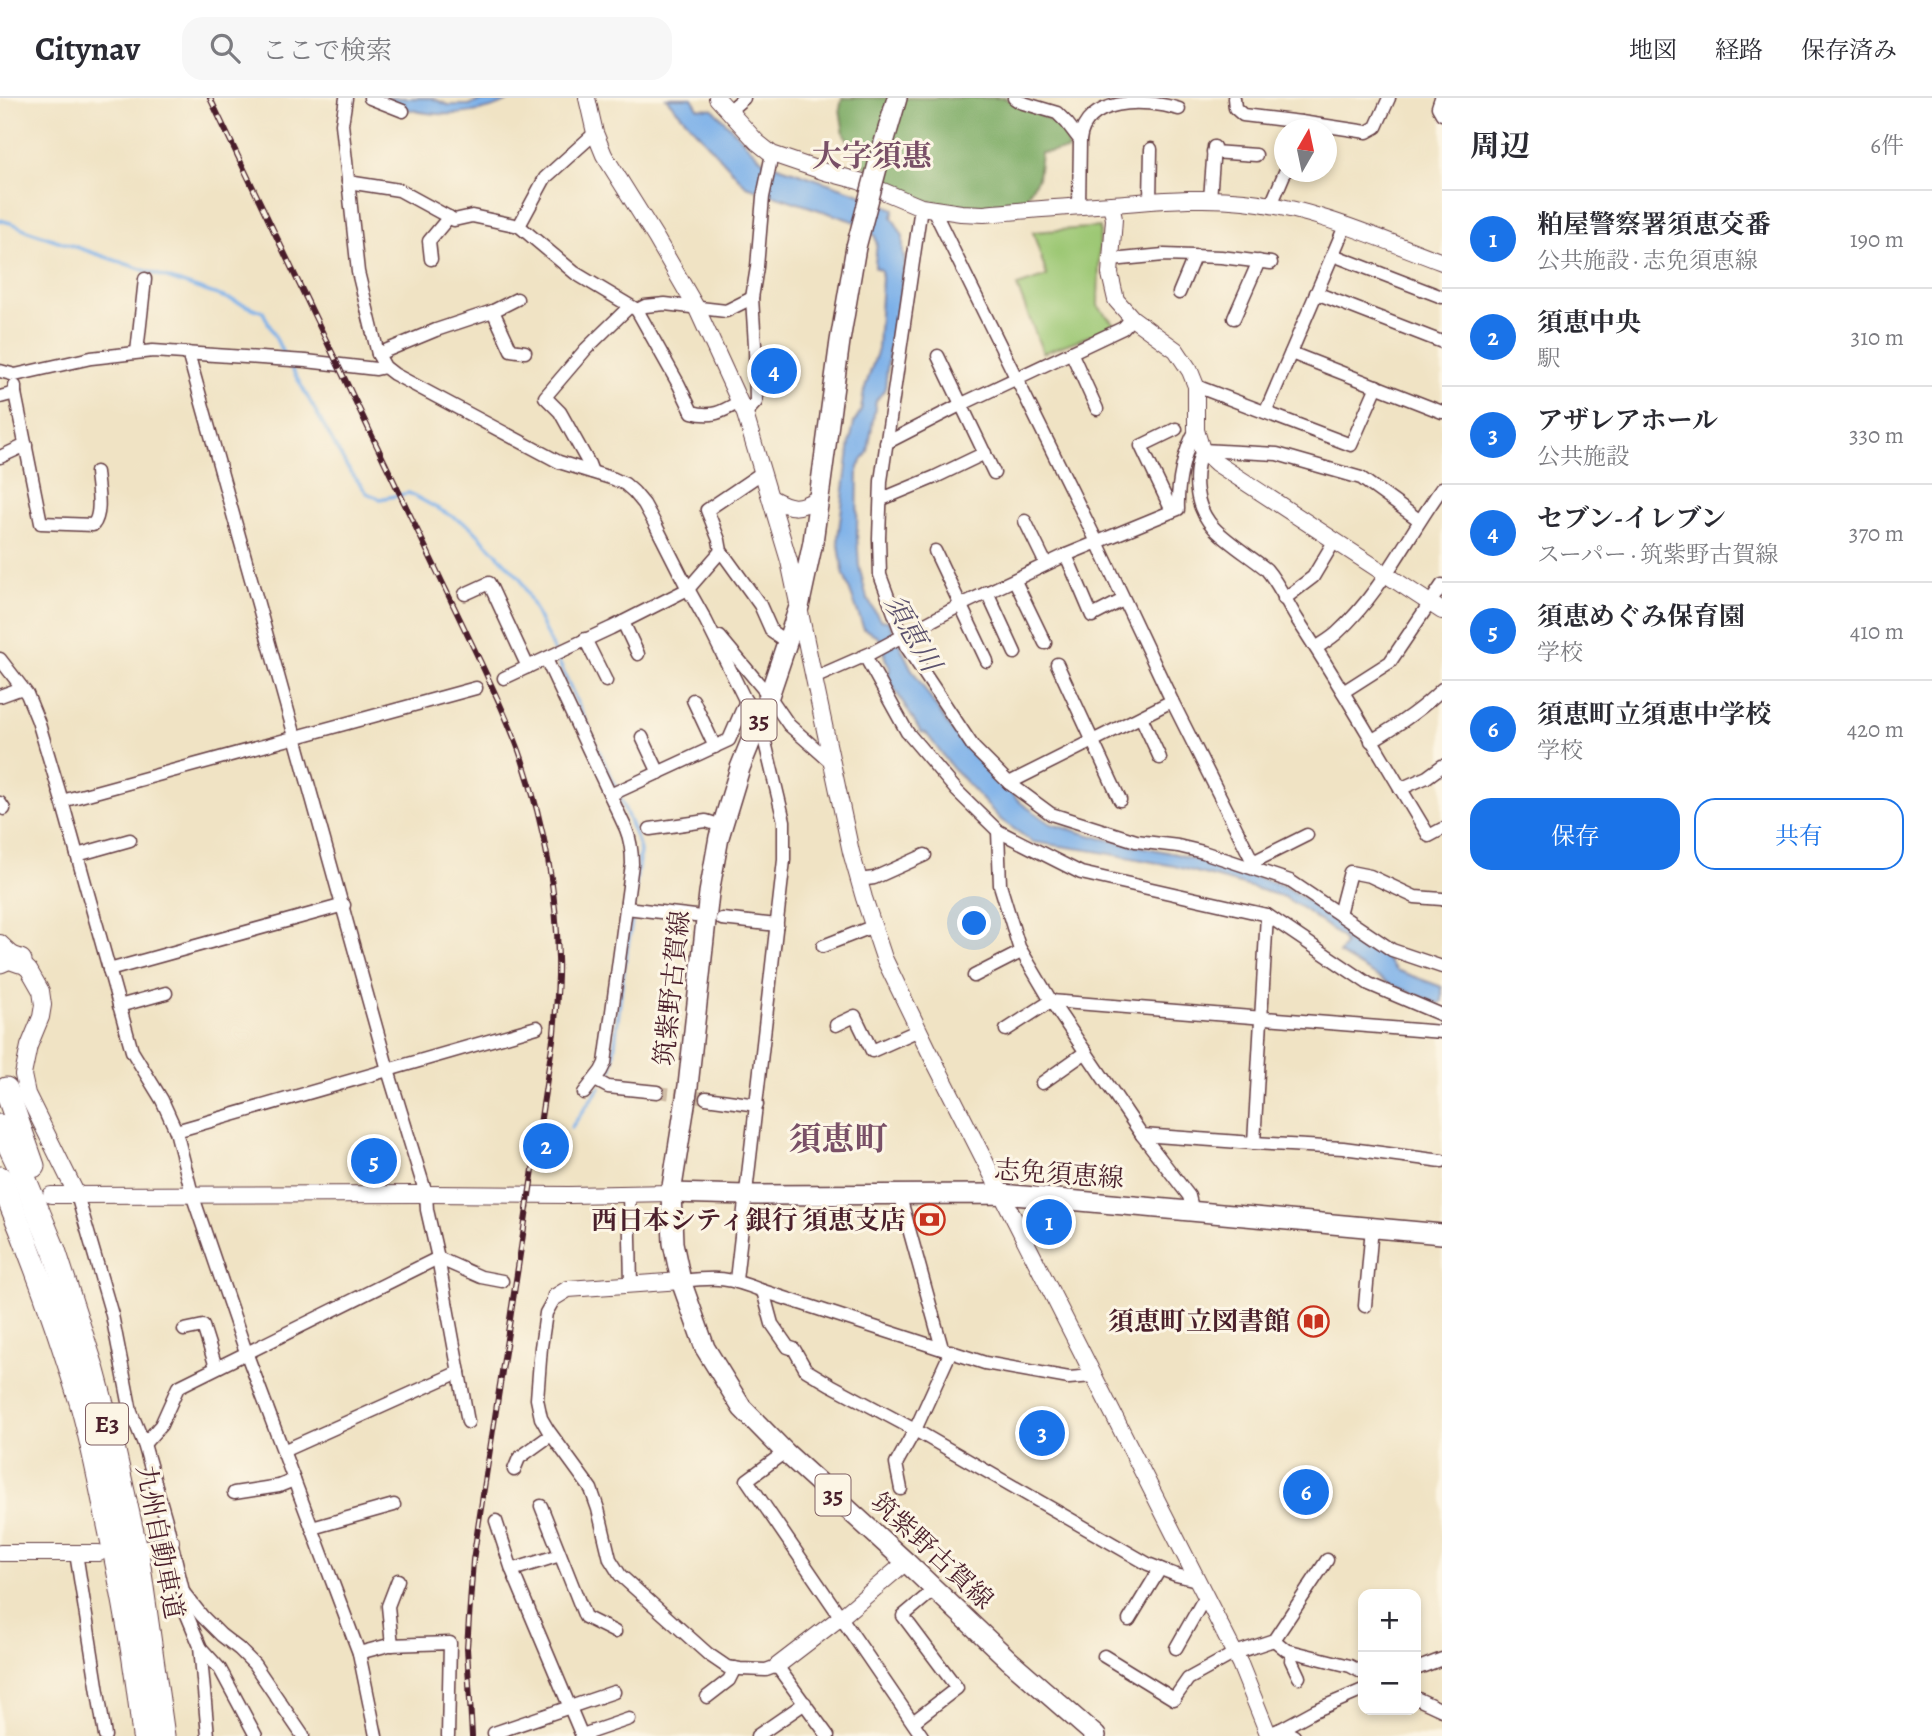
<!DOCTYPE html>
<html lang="ja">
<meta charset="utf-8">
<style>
:root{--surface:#fff;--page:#f7f7f7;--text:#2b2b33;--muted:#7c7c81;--line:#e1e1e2;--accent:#1a73e8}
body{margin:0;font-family:Alegreya,"Noto Serif JP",serif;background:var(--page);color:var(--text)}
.controls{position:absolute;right:21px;bottom:21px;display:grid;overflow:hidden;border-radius:14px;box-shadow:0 4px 10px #0003}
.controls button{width:63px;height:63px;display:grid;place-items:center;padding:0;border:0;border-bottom:2px solid var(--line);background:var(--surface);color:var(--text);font:35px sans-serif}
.compass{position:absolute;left:1274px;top:21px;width:63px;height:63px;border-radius:50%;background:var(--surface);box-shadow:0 4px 10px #0003;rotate:9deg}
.you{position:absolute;left:975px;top:826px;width:24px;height:24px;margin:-18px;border:5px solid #fff;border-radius:50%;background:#1a73e8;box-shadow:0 0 0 10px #1a73e833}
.badge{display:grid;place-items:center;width:46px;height:46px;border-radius:50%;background:var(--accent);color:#fff;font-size:23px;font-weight:700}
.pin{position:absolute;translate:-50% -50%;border:4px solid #fff;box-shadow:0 2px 7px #0006}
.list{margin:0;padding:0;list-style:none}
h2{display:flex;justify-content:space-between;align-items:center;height:91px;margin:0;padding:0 28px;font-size:30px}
h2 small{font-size:23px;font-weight:400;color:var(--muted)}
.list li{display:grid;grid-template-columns:46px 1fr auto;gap:21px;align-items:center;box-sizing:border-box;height:98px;padding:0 28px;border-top:2px solid var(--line)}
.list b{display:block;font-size:26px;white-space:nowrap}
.list p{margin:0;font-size:23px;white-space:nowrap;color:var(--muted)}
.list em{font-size:23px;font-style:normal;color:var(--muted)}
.actions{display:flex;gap:14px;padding:21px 28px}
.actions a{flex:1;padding:16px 0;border:2px solid var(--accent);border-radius:21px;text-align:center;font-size:24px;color:var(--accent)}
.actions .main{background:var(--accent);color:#fff}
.icon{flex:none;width:38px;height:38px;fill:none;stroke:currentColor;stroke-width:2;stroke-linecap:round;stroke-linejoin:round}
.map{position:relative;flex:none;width:1442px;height:1638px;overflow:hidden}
header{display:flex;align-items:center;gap:42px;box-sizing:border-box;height:98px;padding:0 35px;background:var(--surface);border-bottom:2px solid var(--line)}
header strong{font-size:33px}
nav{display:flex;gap:38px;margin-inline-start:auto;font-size:24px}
.search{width:490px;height:63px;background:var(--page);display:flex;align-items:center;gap:18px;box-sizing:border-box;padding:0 24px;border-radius:21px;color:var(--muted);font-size:26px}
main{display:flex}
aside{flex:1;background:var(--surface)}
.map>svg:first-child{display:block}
.green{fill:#9dc875;stroke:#747450;stroke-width:2}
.forest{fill:#7eac66;stroke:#646648;stroke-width:2}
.water{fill:#7cb0e9;stroke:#63688a;stroke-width:2}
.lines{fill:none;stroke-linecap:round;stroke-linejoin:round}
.stream{stroke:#7cb0e9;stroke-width:3.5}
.minor-tunnel{stroke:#cfbca5;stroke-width:12;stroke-dasharray:12 6;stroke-linecap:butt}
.minor-casing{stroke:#633c42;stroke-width:15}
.tertiary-casing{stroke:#633c42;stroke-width:18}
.primary-casing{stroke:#633c42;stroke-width:22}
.motorway-casing{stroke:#633c42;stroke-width:25}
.minor{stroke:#fff;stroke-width:12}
.tertiary{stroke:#fff;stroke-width:16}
.primary{stroke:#fff;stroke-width:19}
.motorway{stroke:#fff;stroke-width:23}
.rail-casing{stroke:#4a1f2b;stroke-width:6}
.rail{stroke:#fcf5e5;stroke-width:3.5;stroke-dasharray:10;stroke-linecap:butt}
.primary-bridge-casing{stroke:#633c42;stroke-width:22;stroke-linecap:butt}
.primary-bridge{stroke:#fff;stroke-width:19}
.labels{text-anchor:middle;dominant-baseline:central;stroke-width:6;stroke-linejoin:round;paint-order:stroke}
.shield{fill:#fcf5e5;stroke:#7f5f63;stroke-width:2}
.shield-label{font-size:24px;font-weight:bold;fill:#4a1f2b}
.street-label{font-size:26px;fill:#4a1f2b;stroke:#fcf5e5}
.poi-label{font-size:26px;font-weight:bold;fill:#4a1f2b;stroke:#fcf5e5;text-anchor:end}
.water-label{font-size:28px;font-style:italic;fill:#5c526e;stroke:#fcf5e5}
.quarter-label{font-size:30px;font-weight:bold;fill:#795067;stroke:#fcf5e5}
.district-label{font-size:33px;font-weight:bold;fill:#795067;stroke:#fcf5e5}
</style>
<header>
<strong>Citynav</strong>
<div class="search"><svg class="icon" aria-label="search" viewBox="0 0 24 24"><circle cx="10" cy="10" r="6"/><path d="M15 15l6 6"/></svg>ここで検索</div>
<nav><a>地図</a><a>経路</a><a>保存済み</a></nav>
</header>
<main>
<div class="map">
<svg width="1442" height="1638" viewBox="0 0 1442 1638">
<rect width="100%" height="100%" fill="#fcf5e5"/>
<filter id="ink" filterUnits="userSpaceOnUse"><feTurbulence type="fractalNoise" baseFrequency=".0143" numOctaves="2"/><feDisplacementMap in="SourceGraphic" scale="14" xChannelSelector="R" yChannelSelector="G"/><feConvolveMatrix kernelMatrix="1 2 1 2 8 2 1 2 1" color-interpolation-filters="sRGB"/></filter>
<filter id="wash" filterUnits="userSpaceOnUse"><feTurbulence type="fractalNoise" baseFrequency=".00686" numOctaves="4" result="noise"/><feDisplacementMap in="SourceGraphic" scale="28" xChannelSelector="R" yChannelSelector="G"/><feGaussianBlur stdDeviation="1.57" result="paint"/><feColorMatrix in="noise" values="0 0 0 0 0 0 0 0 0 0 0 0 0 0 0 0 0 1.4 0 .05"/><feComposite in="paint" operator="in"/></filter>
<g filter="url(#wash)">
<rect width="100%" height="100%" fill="#f0e3c4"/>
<polygon class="green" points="1100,129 1098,208 1116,228 1043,255 1017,188 1047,178 1033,134"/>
<polygon class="forest" points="842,0 1005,0 1064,29 1068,52 1041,55 1038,80 1026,99 1015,108 979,113 900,98 876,85 844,36 840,11"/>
<g class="water">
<path d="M379,0h53l16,7h21l19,-7h26c-29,17 -70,20 -103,12 -11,-3 -21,-8 -32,-12z"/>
<path d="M666,0h26l6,10 15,1 45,47 8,6 97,33 31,14 -2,8 11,19v18l2,6 -6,43 -10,48 -4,38 -9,12 -8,51 -10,15 -1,68 2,31 8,32 13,22 8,1 23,47 36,56 23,28 51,51 30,21 49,14 76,16 106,31 28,17 75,55 11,13 46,17v14l-3,3 -47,-19 -53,-31 6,-10 -3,-6 -37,-28 -21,-13 -30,-9 -80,-22 -79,-15 -62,-9 -32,-22 -50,-54 -25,-33 -5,-1 -33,-54 2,-10 -5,-10 -1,-10 -4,-8 -4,-5 -12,-6 -21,-57 -5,-34 12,-96 4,-19 7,-13 3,-19 14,-42 4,-71 -1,-8 -6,-3c1,-29 8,-30 -19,-45l-110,-36z"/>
</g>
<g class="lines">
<g class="stream">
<polyline points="0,122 14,126 29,133 235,203 263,214 284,257"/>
<polyline points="288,264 347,369 367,395 380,401 409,395 470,428 520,480 554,553"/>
<polyline points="557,560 616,690"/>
<polyline points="619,697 636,739 640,753 633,808"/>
<polyline points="605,983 612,971 623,877 633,816"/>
<polyline points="571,1030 600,989"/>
</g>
</g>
</g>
<g filter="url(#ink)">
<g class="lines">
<polyline class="minor-tunnel" points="657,994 706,1000"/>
<defs>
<g id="minor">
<polyline points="346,0 342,26 358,174 378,256 385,269 394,276 559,364 614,381 625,386 634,394 644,406 655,426 688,491 706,523 752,616"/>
<polyline points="370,0 403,13"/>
<polyline points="1014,0 1020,4 1057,15 1067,25 1080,42 1079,108"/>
<polyline points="1234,0 1235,10 1243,17 1301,24"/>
<polyline points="1441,0 1438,9 1442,16"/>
<polyline points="729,13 744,0"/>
<polyline points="1300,32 1301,24 1367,34 1376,29 1389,0"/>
<path d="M1080,42c5,-42 63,-42 99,-31"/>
<polyline points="1213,54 1256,57"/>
<path d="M348,84l51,8 55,30 18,-4 47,10 56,47 62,37 42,75 13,27c20,6 30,0 47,-10"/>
<polyline points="1210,101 1214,49"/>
<polyline points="1150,103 1151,51"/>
<polyline points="1271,107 1285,74"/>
<polyline points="921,109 881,383 879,440 880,477 906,548 974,650 1009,685 1051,716 1136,743 1178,748 1203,754 1290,783 1392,852 1442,869"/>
<polyline points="933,111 1097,444 1172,603 1256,770"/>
<polyline points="519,128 545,80 595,35"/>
<polyline points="1333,157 1442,199"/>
<polyline points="431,161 429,143 449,119"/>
<polyline points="1111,162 1164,157 1221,159 1271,165"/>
<polyline points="1179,195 1194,159"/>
<polyline points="1316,195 1442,244"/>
<polyline points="637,212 645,208 665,206 726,213 752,200"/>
<polyline points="493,213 511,252 525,254"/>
<polyline points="1234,220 1259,163"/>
<polyline points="137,254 145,181"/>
<polyline points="1071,254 1097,311"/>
<polyline points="188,255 388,972 426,1096 427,1112 438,1160 468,1324"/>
<polyline points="1291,255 1442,314"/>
<polyline points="378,256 436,232 493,213 517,201"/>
<polyline points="938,258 994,375"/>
<polyline points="0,273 15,277 91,260 153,253 306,263 376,271 385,269"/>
<polyline points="1196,288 1351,347 1377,288"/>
<path d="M15,295l26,130 52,2c10,-12 4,-37 3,-53"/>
<polyline points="0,299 15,295 15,288"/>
<polyline points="1266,313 1345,128"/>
<polyline points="745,316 756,304 755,247 752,200 757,169 763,99 772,56"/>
<polyline points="886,345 962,306 1123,230 1132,220"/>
<polyline points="0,359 26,347"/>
<polyline points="592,374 589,366 560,314 545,299 586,251 629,209"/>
<polyline points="882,401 935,379 985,355"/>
<polyline points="1172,413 1141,348 1176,331"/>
<path d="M1419,422l-58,-42 -84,-24 -75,-4c-10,25 -8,57 12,78 12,13 37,29 52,41 13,15 21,34 31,50 47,71 88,145 132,217l13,-7"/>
<polyline points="1025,423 1046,466"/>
<polyline points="721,453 719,442 707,412 763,374"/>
<polyline points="935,453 987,563"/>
<polyline points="1066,457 1092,518 1123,502"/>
<polyline points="1015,483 1045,545"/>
<polyline points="987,494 1015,555"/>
<polyline points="465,496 489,485 528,569"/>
<polyline points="1284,501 1313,479 1335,442"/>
<polyline points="623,524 638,556"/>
<polyline points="720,539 769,598 789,627 833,666"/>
<polyline points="585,541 606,583"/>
<path d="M1316,550c7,-5 16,-10 22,-16 43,-39 70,-97 104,-144"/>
<polyline points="865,558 907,634 957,693 998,733 1081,775 1267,817 1369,886 1442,917"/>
<polyline points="0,561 27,596 38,623 62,703 132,953 162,1002 176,1033 192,1096 246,1254 359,1555 376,1638"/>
<path d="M546,561l80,170c5,12 6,22 6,35l-27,199 -4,8 -17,22"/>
<polyline points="1057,566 1120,702"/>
<polyline points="504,580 611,530 688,491 721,453 760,507 772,534 787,544"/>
<path d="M814,580l57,-25 90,-48 105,-50 112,-46c-1,-23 6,-60 18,-79"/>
<polyline points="1343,594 1390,564 1442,487"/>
<polyline points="0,598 22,590"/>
<polyline points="693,602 715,649"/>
<polyline points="1141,619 1160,660"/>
<polyline points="642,639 659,675"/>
<path d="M1371,643c26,-15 50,-31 71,-52"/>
<polyline points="1009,685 1172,603"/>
<polyline points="1400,691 1427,679 1442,668"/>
<polyline points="610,697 729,642 746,603"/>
<polyline points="62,703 476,590"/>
<polyline points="0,705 4,711"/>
<polyline points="650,731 706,723 722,728"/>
<polyline points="998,733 1000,787 1019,849 1051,903 1142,1037 1189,1098 1193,1114"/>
<polyline points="77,757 130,742"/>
<polyline points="1253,764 1307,737"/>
<polyline points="859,782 874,780 925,757"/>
<polyline points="626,810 695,818"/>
<polyline points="1339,816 1350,774 1370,778 1415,799 1442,801"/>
<polyline points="722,821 777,827"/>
<polyline points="823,848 874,828"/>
<polyline points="109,872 344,807"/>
<polyline points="974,878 1021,854"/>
<polyline points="119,908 166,895"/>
<polyline points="836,927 855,918 872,953 919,932"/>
<polyline points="1006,932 1051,903 1442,934"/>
<polyline points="595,982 608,989 657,994"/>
<polyline points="1042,985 1086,954"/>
<polyline points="706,1000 757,1007"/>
<polyline points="176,1033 537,929"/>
<polyline points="1142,1037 1254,1045 1267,817"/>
<polyline points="1254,1045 1343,1050 1442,1063"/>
<polyline points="629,1095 631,1186"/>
<polyline points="899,1095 942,1250"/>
<polyline points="77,1097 112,1217 131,1314 144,1346 167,1426 183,1493 185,1512 200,1548 208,1638"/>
<polyline points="736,1182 784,762 784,723 764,640"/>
<path d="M681,1183c37,-4 47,-4 82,10l222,72 84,15 24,-2"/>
<polyline points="763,1193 772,1226 788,1249 794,1251 806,1272 831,1287 915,1332 1148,1466 1176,1477 1197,1482"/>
<polyline points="555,1199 546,1215 541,1249 537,1301 541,1320 548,1332 591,1391 598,1411 610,1461 620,1477 708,1556 727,1569 740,1571 766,1572 777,1568 828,1638"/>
<polyline points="1365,1208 1372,1129"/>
<polyline points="184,1232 203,1228 216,1269"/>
<polyline points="144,1346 161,1327 178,1289 438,1160 481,1179 502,1183"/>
<polyline points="283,1353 459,1274"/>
<polyline points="785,1354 747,1382 922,1638"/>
<polyline points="514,1372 519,1360 551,1337"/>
<polyline points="901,1391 896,1366 915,1332 951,1253"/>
<polyline points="234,1395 279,1388 294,1382"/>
<polyline points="541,1408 585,1519 615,1534"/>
<polyline points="496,1423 512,1472 582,1638"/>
<polyline points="312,1430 394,1407"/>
<polyline points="76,1455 105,1638"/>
<polyline points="512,1472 560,1457"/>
<polyline points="183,1494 202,1518 221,1537 239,1551 254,1566 303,1638"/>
<polyline points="1129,1522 1160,1471"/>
<polyline points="1274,1542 1286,1552 1350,1568 1363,1575"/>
<polyline points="392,1547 388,1508 398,1482"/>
<polyline points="200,1549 220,1571 256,1638"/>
<polyline points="1176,1550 1201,1506 1208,1502"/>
<polyline points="1293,1554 1291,1562 1299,1579"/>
<polyline points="359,1555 389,1547 450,1545 448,1638"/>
<polyline points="1104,1558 1174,1601 1188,1581 1235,1555 1274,1542 1327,1462"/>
<polyline points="1416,1571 1442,1561"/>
<polyline points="707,1599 729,1582 735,1570"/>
<polyline points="1416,1600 1442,1612"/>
<polyline points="913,1624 957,1590 903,1518 935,1491"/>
<polyline points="1281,1631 1294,1638"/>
<polyline points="494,1635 614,1594"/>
<polyline points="1268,1636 1281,1631 1314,1613 1363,1592"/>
<polyline points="582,1637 629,1621"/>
<polyline points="757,1638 805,1605"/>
</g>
<g id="tertiary">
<polyline points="587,0 595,35 604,57 656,140 697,211 745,316 789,463 851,754 864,800 884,860 929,953 1240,1566 1269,1638"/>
<path d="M717,0l40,44 15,12 53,18 34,9 62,26 40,6 23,1c42,-4 85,-7 127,-10 44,-3 89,-8 133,-3 69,7 134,37 198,61"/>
<polyline points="1111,106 1114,121 1110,176 1116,202 1132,220 1176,252 1190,273 1196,288 1196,332 1202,352 1216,365 1442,513"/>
<path d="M771,400c20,11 27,12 47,0"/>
<polyline points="0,845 29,872 41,893 43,907 41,919 29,948 23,977 27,996 77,1097"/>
<polyline points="51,1097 426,1096 569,1097 671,1095"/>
<polyline points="555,1199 568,1191 681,1183"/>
<polyline points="150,1450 171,1443"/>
<polyline points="0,1455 99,1455"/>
<polyline points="777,1568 841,1519 906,1464"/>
</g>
<g id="primary">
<polyline points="881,55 897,0"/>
<polyline points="856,149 840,243 813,444 799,509 769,598 740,670 719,739 709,795 688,988 671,1095 673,1145 681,1183 705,1250 742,1310 785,1354 906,1464 1009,1562 1096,1638"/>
<polyline points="671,1095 746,1097 1002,1096 1442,1136"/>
</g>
<g id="motorway">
<polyline points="0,863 9,859 20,863"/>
<polyline points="6,991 33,1068"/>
<polyline points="0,1028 20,1070 54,1152 92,1269 111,1340 138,1461 163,1638"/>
<path d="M0,1080c31,73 58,148 81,224 11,38 18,76 26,114 16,73 29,146 37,220"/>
</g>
</defs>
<use href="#minor" class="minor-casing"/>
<use href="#tertiary" class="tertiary-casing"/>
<use href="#primary" class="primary-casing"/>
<use href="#motorway" class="motorway-casing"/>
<use href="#minor" class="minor"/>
<use href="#tertiary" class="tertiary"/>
<use href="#primary" class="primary"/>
<use href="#motorway" class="motorway"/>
<defs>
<path id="rail" d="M210,0l270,563c15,32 31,65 42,98 21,64 35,132 36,199 1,25 -2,50 -4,75l-81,527 -6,88 5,88"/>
</defs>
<use href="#rail" class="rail-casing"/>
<use href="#rail" class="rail"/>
<defs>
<polyline id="primary-bridge" points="856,149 881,55"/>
</defs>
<use href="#primary-bridge" class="primary-bridge-casing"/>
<use href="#primary-bridge" class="primary-bridge"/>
</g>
</g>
<defs>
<symbol id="bank-ring" viewBox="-11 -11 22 22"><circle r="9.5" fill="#fcf5e5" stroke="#c8321e" stroke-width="1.5"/><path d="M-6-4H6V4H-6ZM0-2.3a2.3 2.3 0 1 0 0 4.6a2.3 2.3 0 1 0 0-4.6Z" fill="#c8321e"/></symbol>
<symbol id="library-ring" viewBox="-11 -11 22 22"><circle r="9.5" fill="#fcf5e5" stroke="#c8321e" stroke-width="1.5"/><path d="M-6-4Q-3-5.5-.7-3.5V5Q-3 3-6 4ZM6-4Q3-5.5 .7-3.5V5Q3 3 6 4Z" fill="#c8321e"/></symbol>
</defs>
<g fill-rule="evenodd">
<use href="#bank-ring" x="912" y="1104" width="35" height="35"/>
<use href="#library-ring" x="1296" y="1206" width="35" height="35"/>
</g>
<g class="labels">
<g class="shield">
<rect x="741.5" y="601.5" width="35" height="41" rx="5"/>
<rect x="86" y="1305.5" width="42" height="41" rx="5"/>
<rect x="815.5" y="1376.5" width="35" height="41" rx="5"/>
</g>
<g class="shield-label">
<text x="759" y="622">35</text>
<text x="107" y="1326">E3</text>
<text x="833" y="1397">35</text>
</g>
<g class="street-label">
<text transform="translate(672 890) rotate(-84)">筑紫野古賀線</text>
<text transform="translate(1059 1076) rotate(4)">志免須恵線</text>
<text transform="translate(160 1444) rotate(79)">九州自動車道</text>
<text transform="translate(932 1453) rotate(43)">筑紫野古賀線</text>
</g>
<g class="poi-label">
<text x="906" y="1122">西日本シティ銀行 須恵支店</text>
<text x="1290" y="1223">須恵町立図書館</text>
</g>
<g class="water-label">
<text transform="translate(912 535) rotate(60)">須恵川</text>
</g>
<g class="quarter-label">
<text x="872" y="58">大字須惠</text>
</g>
<g class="district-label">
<text x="838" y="1040">須恵町</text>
</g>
</g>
</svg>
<div class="controls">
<button>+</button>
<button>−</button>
</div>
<svg class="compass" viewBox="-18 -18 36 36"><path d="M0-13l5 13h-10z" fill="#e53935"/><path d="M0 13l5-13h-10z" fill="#7c7c81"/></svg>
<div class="you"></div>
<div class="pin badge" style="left:1049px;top:1124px">1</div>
<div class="pin badge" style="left:546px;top:1048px">2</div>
<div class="pin badge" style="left:1042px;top:1335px">3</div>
<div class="pin badge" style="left:774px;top:273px">4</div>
<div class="pin badge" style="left:374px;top:1063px">5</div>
<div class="pin badge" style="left:1306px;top:1394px">6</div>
</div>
<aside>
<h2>周辺<small>6件</small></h2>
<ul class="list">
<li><span class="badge">1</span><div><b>粕屋警察署須恵交番</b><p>公共施設 · 志免須恵線</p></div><em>190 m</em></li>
<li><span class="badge">2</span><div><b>須恵中央</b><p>駅</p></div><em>310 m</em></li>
<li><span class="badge">3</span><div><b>アザレアホール</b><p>公共施設</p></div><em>330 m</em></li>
<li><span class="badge">4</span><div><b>セブン-イレブン</b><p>スーパー · 筑紫野古賀線</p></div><em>370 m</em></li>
<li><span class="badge">5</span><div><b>須恵めぐみ保育園</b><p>学校</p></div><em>410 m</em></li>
<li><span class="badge">6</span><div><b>須恵町立須恵中学校</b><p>学校</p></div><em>420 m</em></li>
</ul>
<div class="actions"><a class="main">保存</a><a>共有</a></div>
</aside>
</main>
